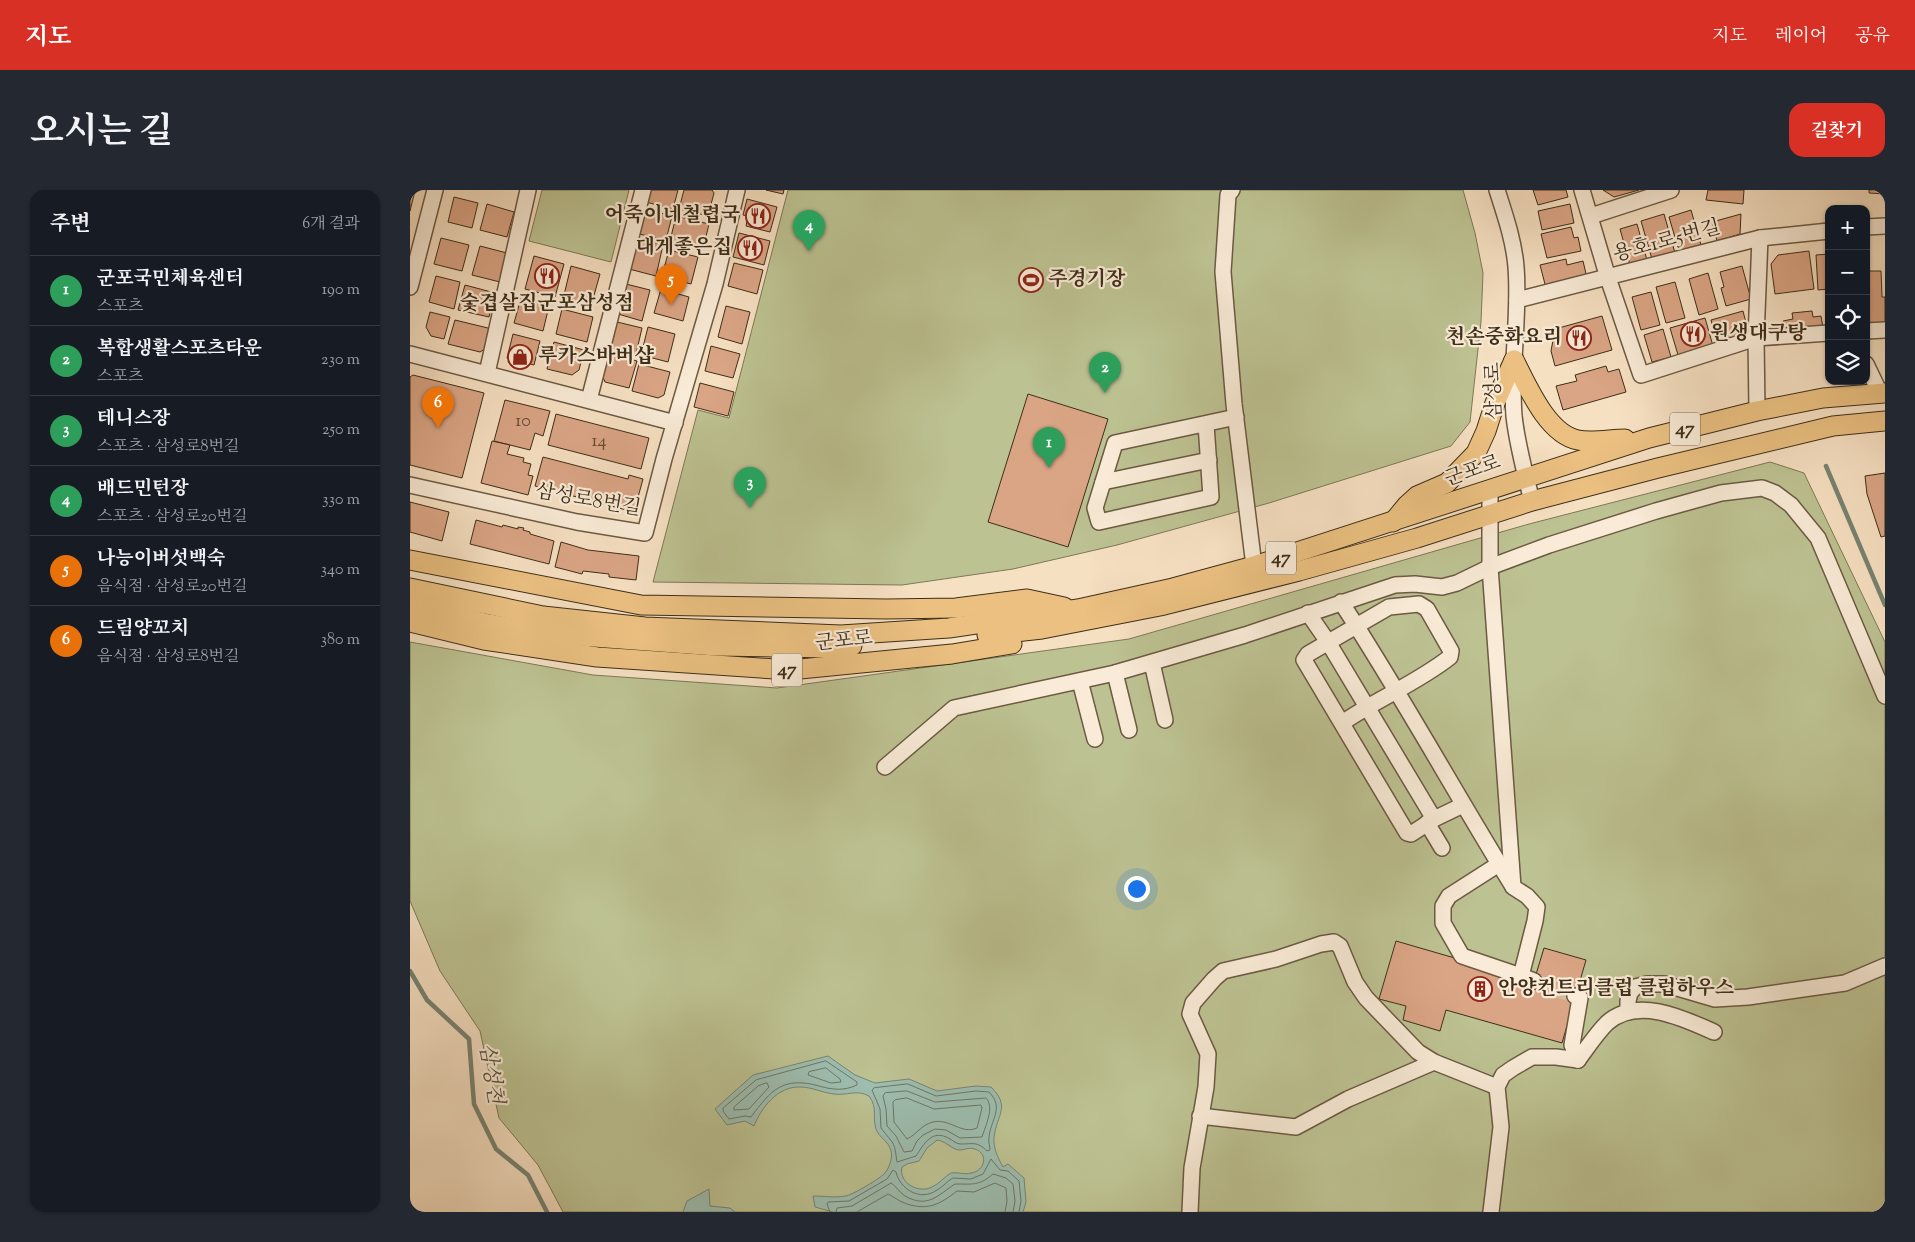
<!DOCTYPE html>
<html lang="ko">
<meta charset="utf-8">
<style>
:root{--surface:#171b24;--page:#242831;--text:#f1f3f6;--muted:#9ea1a6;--line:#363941;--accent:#d93025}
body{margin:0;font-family:"Sorts Mill Goudy","Noto Serif KR",serif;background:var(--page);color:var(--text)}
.controls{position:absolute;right:15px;top:15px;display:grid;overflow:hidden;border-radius:10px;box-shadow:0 1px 4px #0004}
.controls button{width:45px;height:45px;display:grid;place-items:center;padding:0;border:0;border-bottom:1px solid var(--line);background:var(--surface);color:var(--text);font:25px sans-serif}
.you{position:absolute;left:726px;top:698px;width:18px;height:18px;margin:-12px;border:4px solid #fff;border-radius:50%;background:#1a73e8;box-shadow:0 0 0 8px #1a73e833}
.badge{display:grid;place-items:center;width:32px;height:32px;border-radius:50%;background:var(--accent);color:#fff;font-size:16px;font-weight:700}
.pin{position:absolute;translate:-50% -41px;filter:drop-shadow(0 1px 2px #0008)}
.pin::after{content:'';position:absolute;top:26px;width:18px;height:15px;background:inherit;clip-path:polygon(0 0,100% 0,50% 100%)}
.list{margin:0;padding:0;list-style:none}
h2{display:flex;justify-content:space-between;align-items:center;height:65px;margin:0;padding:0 20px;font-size:21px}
h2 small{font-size:16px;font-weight:400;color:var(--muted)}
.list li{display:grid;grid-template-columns:32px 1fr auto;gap:15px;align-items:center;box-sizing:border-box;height:70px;padding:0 20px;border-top:1px solid var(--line)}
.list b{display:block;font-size:19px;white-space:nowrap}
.list p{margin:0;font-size:16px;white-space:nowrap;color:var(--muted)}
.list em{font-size:16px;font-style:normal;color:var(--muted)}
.icon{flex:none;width:28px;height:28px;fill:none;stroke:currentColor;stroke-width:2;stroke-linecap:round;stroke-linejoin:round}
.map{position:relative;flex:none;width:1475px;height:1022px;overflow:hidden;border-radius:15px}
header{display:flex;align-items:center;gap:30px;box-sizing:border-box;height:70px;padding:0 25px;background:var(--accent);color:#fff}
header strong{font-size:24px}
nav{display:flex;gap:28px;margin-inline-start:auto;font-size:18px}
.intro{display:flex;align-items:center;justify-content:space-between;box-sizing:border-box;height:120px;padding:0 30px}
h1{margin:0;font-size:35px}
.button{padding:12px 22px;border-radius:15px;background:var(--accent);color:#fff;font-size:18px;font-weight:700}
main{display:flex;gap:30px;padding:0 30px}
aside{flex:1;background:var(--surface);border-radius:15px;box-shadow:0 1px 4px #0004}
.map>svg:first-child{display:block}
.green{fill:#bdc292;stroke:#7e7856}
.water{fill:#9dbdaf;stroke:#778473;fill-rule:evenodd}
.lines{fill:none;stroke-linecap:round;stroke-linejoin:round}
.shore{stroke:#6e7664;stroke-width:1}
.stream{stroke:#778473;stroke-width:4.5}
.building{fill:#daa585;stroke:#3e2e19}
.minor-tunnel{stroke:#d1bca0;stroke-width:15;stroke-dasharray:15 8;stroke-linecap:butt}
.minor-casing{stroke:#6c5a43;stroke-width:18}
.major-casing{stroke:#3e2e19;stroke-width:21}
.minor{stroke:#f9ebd7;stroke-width:15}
.major{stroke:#ebc081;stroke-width:19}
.labels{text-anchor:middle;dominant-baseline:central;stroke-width:4.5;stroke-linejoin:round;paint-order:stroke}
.number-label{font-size:18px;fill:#654c34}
.shield{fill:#f9ebd7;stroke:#766752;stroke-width:1}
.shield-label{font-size:19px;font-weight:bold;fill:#3e2e19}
.poi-label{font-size:20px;font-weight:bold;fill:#3e2e19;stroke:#f9ebd7;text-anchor:start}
.street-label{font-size:20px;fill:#3e2e19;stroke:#f9ebd7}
.water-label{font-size:21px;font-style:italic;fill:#56523e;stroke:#f9ebd7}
</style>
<header>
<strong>지도</strong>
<nav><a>지도</a><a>레이어</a><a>공유</a></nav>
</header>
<div class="intro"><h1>오시는 길</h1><a class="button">길찾기</a></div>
<main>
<aside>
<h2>주변<small>6개 결과</small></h2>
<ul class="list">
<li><span class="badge" style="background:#2e9e5b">1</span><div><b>군포국민체육센터</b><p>스포츠</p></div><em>190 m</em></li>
<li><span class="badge" style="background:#2e9e5b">2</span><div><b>복합생활스포츠타운</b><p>스포츠</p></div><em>230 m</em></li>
<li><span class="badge" style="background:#2e9e5b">3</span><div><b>테니스장</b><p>스포츠 · 삼성로8번길</p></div><em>250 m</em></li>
<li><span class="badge" style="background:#2e9e5b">4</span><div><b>배드민턴장</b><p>스포츠 · 삼성로20번길</p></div><em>330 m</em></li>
<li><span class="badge" style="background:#e8710a">5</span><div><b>나능이버섯백숙</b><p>음식점 · 삼성로20번길</p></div><em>340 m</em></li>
<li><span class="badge" style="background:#e8710a">6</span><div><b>드림양꼬치</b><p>음식점 · 삼성로8번길</p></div><em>380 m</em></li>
</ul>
</aside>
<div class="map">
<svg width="1475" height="1022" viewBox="0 0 1475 1022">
<rect width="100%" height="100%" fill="#f6e0c2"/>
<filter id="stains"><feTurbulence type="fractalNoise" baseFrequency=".004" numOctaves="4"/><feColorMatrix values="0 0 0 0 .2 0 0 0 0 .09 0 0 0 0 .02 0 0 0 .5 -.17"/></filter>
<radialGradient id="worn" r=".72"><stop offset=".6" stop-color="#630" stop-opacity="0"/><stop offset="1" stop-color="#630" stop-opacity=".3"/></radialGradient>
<g class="green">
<polygon points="132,0 219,0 201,72 119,51"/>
<polygon points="378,0 1053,0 1065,43 1073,83 1071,132 1060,232 1041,256 859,313 707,355 603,379 492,395 243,392 288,220 319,228"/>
<polygon points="1360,272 1394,283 1475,452 1475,1022 153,1022 128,975 89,928 70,841 30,781 0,711 0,452 183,485 367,498 719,449 1119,334"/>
</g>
<g class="water">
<path d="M418,866l27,19 20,8 34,-4 28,12 39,-5 15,1c20,20 6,27 3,50 -1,11 4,21 9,30l5,-3 16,14 2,24 -3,10h-190l-18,-5 -2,-11c10,0 22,2 32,0 6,0 36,-18 40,-23 4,-5 8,-15 6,-22 -2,-10 -12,-13 -15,-22 -4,-13 2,-21 -7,-33 -13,-7 -22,0 -35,-2 -11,-1 -22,-7 -34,-7 -22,-1 -39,21 -46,39l-9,-5 -18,4 -12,-16 38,-34zM527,950c9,1 14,9 22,10 6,0 10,-3 16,-1 14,5 10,22 -4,24 -6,2 -13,-1 -20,0 -7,4 -12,11 -19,14 -13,7 -34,-4 -30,-20l5,-3 12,-3 8,-13z"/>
<polygon points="299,999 300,1016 320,1018 325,1022 273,1022 277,1011"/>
</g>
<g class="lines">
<g class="shore">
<path d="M416,871l31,21v3c-13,6 -24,5 -38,1 -36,-10 -48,4 -68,31l-6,-1 -16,3 -6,-8v-3l33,-28z"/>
<polygon points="416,878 430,889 431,892 421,893 398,885 399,882"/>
<polygon points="357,893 359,897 339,919 324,920 324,917 348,896"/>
<path d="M498,894l28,12 40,-5 13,1c16,16 1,28 0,46 -1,4 1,8 1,12l-3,1c-10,-10 -14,-7 -26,-7 -5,0 -7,-3 -11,-5 -18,-11 -26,5 -34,17l-19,6c-3,-22 -3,-17 -16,-34l-1,-19 -8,-19 2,-2z"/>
<path d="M497,901l28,11 51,-4c9,9 -1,29 -4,39l-22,1 -14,-8 -11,-1 -12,6 -6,6 -5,10 -8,1 -8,-16 -9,-10 -1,-17 -3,-13 2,-3z"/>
<path d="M497,908l27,11 47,-4 1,3 -5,20c-16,7 -27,-10 -44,-6 -12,3 -17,13 -26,17l-13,-17 -1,-20 2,-2z"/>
<path d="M420,1022l-3,-8 1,-2 21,-1 38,-22 6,-9 3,2c4,17 24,30 41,18 6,-3 10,-9 16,-12l18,1 12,-5 8,-15 9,11 8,1 11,10 2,20 -2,11"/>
<path d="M426,1022l1,-4 15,-2 39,-23c5,3 8,9 14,13 23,13 33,-1 50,-12 18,0 24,2 38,-10l13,4 7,6 2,17 -2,11"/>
<path d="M447,1022l31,-18c5,2 9,6 14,8 24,10 37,3 55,-11l17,1 21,-9 11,5 1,13 -2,11"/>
</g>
<g class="stream">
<polyline points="1416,276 1475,415"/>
<polyline points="0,781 17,810 59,849 64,914 86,959 118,985 137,1022"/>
</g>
</g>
<g class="building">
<polygon points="0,0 5,1 0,21"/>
<polygon points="235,0 268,0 263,19 232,11"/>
<polygon points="274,0 302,0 304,3 298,26 269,19"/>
<polygon points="356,0 374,0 373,4"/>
<polygon points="1123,0 1156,0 1158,7 1128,15"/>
<polygon points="1193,0 1229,0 1204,7"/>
<polygon points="1298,0 1334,0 1333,14 1296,10"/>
<polygon points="1459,0 1475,0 1475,4 1459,3"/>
<polygon points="44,7 68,13 62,38 38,32"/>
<polygon points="337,9 367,17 360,42 336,36 338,26 333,25"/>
<polygon points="77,14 104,22 97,47 70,40"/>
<polygon points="1160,14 1164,33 1132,40 1128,21"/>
<polygon points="236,19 262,26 256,50 229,44"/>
<polygon points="1281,20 1291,55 1269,61 1259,27"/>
<polygon points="1254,24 1265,63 1242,69 1231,31"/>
<polygon points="1331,24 1330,44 1307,51 1302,32"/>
<polygon points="266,26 299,34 293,59 260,51"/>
<polygon points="1227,34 1237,70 1220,75 1210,39"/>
<polygon points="1161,37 1164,48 1168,47 1171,61 1137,68 1131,44"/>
<polygon points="329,43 360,51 354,75 323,67"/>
<polygon points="31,48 59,55 52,81 24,74"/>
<polygon points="227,48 253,55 246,86 219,79"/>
<polygon points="70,56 97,63 90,92 62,85"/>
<polygon points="259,60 288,67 281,94 252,86"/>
<polygon points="1399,61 1404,99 1365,104 1361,74 1368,65"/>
<polygon points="1419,64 1419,99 1408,100 1406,65"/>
<polygon points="124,66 154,74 145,107 115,99"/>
<polygon points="1156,69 1157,75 1173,71 1177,88 1136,98 1130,75"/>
<polygon points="324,73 353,80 347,104 318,96"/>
<polygon points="161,76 190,84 181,116 153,109"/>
<polygon points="1332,76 1341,109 1316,116 1311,98 1314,97 1310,82"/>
<polygon points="1456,81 1471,81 1472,107 1475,107 1475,135 1456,136"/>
<polygon points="1298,83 1308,119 1289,125 1279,89"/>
<polygon points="26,86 50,92 44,119 19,112"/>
<polygon points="1265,92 1275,128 1256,133 1246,97"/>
<polygon points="216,94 240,100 232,131 208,124"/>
<polygon points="55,95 85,103 79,127 48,120"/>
<polygon points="251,99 279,107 273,131 244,123"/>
<polygon points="1241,102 1250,135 1231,140 1222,107"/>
<polygon points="111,108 139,116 133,141 104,133"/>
<polygon points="316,116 340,122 332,154 308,147"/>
<polygon points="152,119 183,127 177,152 146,144"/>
<polygon points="1333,121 1338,141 1335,148 1308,156 1301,130"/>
<polygon points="1402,121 1403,127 1411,126 1413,138 1375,142 1373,131 1383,129 1382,123"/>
<polygon points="20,122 40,127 34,149 21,146 16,137"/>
<polygon points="1192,126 1202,160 1145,176 1141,161 1145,139"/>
<polygon points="1295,128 1303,156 1268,165 1260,138"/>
<polygon points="45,130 82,139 78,157 70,162 38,154"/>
<polygon points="207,132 232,138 226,164 201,158"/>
<polygon points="238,137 265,144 258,172 231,165"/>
<polygon points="1253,139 1261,167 1242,172 1234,145"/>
<polygon points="103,144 130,151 124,175 97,168"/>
<polygon points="144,152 174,160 169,180 162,185 137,179"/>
<polygon points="301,156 330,164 323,188 295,181"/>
<polygon points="197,163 227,171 219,198 195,192 192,185"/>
<polygon points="229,174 260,182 254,205 248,208 222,201"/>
<polygon points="1196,176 1198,182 1209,179 1216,202 1153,220 1146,196 1167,191 1165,185"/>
<polygon points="3,185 74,203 52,288 0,275 0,187"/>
<polygon points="290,193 324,202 318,226 284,217"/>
<polygon points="618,204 698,229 658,357 578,332"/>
<polygon points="95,210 140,221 133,246 125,243 120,260 84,251"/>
<polygon points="146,224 239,248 231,279 138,255"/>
<polygon points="82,251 100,255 97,264 114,268 113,272 121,274 118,285 123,286 118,305 71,293"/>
<polygon points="133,267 218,289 219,285 233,289 224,322 125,296"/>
<polygon points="1475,283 1475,346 1471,347 1457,304 1455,286"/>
<polygon points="0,312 39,322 32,351 0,342"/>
<polygon points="66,330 92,337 93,335 108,339 108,337 114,338 113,340 120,342 120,344 144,351 139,374 60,354"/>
<polygon points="151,352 178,360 229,366 226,390 199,387 199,384 173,381 172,384 145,377"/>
<polygon points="986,751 1124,791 1134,758 1176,770 1152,853 1036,820 1030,841 993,830 996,816 969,809"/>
</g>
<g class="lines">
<polyline class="minor-tunnel" points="1124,791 1165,806"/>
<defs>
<g id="minor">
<polyline points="822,0 818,5 813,82 824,214 844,376"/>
<path d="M1087,0c8,25 17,51 19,77 4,50 -6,99 -2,149 3,28 11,58 18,85"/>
<polyline points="1172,0 1198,88 1231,185 1346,148 1419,143"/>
<polyline points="1181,26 1261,0"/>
<polyline points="1456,37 1475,36"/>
<polyline points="0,97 25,0"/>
<polyline points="1107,110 1350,48 1419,41"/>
<polyline points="1456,141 1475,140"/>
<polyline points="0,164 265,233"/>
<polyline points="1456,174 1470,203"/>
<polyline points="77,183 118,0"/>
<polyline points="179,210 233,0"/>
<polyline points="1347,221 1346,148 1350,48"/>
<polyline points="796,234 801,307 689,332 685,318 705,253 826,227"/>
<polyline points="693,292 799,270"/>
<polyline points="0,295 167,332 235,343 254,269 305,94 327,0"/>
<polyline points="1080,299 1080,377 1103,697 1117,706 1127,717 1125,731 1111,786 1124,791"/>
<path d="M931,412c60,92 113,189 171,283"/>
<polyline points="898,423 918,452 1024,629"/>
<polyline points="742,473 755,530"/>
<polyline points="705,483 719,540"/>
<polyline points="670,491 685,549"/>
<path d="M932,533c35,-24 75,-40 108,-66l1,-6 -24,-42 -8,-5 -30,3 -81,47 -4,6 103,173 4,1 23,-15 29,-14"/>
<polyline points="475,577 544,518 705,483 835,445 985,395 1005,394 1032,397 1047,393 1080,377 1139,355 1246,321 1311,303 1352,298 1365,303 1381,315 1408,348 1475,506"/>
<polyline points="1017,633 1032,658"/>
<polyline points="1089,674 1039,706 1033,716 1033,733 1052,766 1111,786"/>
<polyline points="1165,806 1170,808 1162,855 1168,870"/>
<polyline points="1218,822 1218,811 1220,803 1225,797 1237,794 1254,794 1305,809 1338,807 1435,793 1475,776"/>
<path d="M1168,870c9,-12 18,-26 29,-37 30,-27 76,-5 107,9"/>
<polyline points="790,926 886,937 938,909 1024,872"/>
<polyline points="780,1022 782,978 796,897 798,864 780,824 783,813 804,789 813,781 866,769 911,754 924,752 930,756 945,792 956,808 1008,862 1024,872 1087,897"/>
<polyline points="1081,1022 1091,937 1087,897 1093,885 1103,878 1122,867 1146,867 1168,870"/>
</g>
<g id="major">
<path d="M1104,170c13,25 33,74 64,80 13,3 34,-1 47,-1"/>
<polyline points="983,332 997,315 1007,306 1037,293 1066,263 1076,241 1085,213 1104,170"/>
<polyline points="0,370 231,415 476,419 546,418 617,409 654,417"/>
<polyline points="0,398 133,426 235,437 431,445 539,438 668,419 763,398 844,376 1239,248 1347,221 1413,208 1475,203"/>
<polyline points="0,414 74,433 130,443 306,456 420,458 442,456"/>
<polyline points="0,432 74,450 187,467 380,480 542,464 602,454"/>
<polyline points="577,445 632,439 750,416 889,381 1007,348 1122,311 1248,278 1423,236 1475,231"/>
</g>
</defs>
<use href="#minor" class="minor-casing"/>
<use href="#major" class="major-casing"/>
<use href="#minor" class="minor"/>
<use href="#major" class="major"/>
</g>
<defs>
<symbol id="restaurant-ring" viewBox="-11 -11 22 22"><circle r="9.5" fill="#f9ebd7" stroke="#8f2418" stroke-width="1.5"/><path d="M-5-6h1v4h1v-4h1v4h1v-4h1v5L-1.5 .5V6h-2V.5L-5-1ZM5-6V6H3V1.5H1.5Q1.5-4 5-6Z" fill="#8f2418"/></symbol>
<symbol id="stadium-ring" viewBox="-11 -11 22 22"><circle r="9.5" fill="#f9ebd7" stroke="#8f2418" stroke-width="1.5"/><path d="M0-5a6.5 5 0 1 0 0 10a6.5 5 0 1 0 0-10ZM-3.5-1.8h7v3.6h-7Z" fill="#8f2418"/></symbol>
<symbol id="shop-ring" viewBox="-11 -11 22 22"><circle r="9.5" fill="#f9ebd7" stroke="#8f2418" stroke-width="1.5"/><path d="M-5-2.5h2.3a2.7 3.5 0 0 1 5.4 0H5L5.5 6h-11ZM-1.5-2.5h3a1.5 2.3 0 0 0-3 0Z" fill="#8f2418"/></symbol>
<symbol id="building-ring" viewBox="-11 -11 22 22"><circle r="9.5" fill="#f9ebd7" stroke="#8f2418" stroke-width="1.5"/><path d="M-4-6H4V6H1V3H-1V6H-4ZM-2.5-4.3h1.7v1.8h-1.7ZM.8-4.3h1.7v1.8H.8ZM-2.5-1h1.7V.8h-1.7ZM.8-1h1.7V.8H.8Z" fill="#8f2418"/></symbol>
</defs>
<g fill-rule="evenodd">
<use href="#restaurant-ring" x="334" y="12" width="28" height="28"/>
<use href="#restaurant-ring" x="326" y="44" width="28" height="28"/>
<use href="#restaurant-ring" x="123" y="72" width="28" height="28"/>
<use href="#stadium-ring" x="607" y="76" width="28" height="28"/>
<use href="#restaurant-ring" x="1269" y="130" width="28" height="28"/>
<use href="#restaurant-ring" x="1155" y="134" width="28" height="28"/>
<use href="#shop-ring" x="96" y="153" width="28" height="28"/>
<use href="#building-ring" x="1056" y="785" width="28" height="28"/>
</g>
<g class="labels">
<g class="number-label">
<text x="113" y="232">10</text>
<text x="189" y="252">14</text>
</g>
<g class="shield">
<rect x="1260" y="222.5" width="30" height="33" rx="4"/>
<rect x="856" y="351.5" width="30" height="33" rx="4"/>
<rect x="362" y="463.5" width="30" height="33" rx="4"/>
</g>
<g class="shield-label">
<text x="1275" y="239">47</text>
<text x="871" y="368">47</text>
<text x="377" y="480">47</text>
</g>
<g class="poi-label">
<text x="330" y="26" text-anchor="end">어죽이네철렵국</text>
<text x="322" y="58" text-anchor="end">대게좋은집</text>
<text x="638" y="90">주경기장</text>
<text x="137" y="114" text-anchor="middle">숯겹살집군포삼성점</text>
<text x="1300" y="144">원생대구탕</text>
<text x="1152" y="148" text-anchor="end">천손중화요리</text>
<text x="128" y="167">루카스바버샵</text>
<text x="1088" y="799">안양컨트리클럽 클럽하우스</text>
</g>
<g class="street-label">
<text transform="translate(1257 52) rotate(-15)">용호1로5번길</text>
<text transform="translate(1085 201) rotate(-92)">삼성로</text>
<text transform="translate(1063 282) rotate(-19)">군포로</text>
<text transform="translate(178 311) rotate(10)">삼성로8번길</text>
<text transform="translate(434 452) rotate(-6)">군포로</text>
</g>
<g class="water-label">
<text transform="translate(80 884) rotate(81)">삼성천</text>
</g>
</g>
<rect width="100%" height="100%" filter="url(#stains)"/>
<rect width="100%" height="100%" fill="url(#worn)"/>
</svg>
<div class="controls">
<button>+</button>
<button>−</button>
<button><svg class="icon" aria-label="locate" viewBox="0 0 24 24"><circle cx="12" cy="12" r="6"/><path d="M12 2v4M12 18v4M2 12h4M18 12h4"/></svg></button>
<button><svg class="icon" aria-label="layers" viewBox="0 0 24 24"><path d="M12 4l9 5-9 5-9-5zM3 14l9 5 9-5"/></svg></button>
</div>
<div class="you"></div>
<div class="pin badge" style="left:639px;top:278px;background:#2e9e5b">1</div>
<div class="pin badge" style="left:695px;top:203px;background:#2e9e5b">2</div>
<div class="pin badge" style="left:340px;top:318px;background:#2e9e5b">3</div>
<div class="pin badge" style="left:399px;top:61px;background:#2e9e5b">4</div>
<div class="pin badge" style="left:261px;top:115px;background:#e8710a">5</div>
<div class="pin badge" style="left:28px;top:238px;background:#e8710a">6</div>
</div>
</main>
